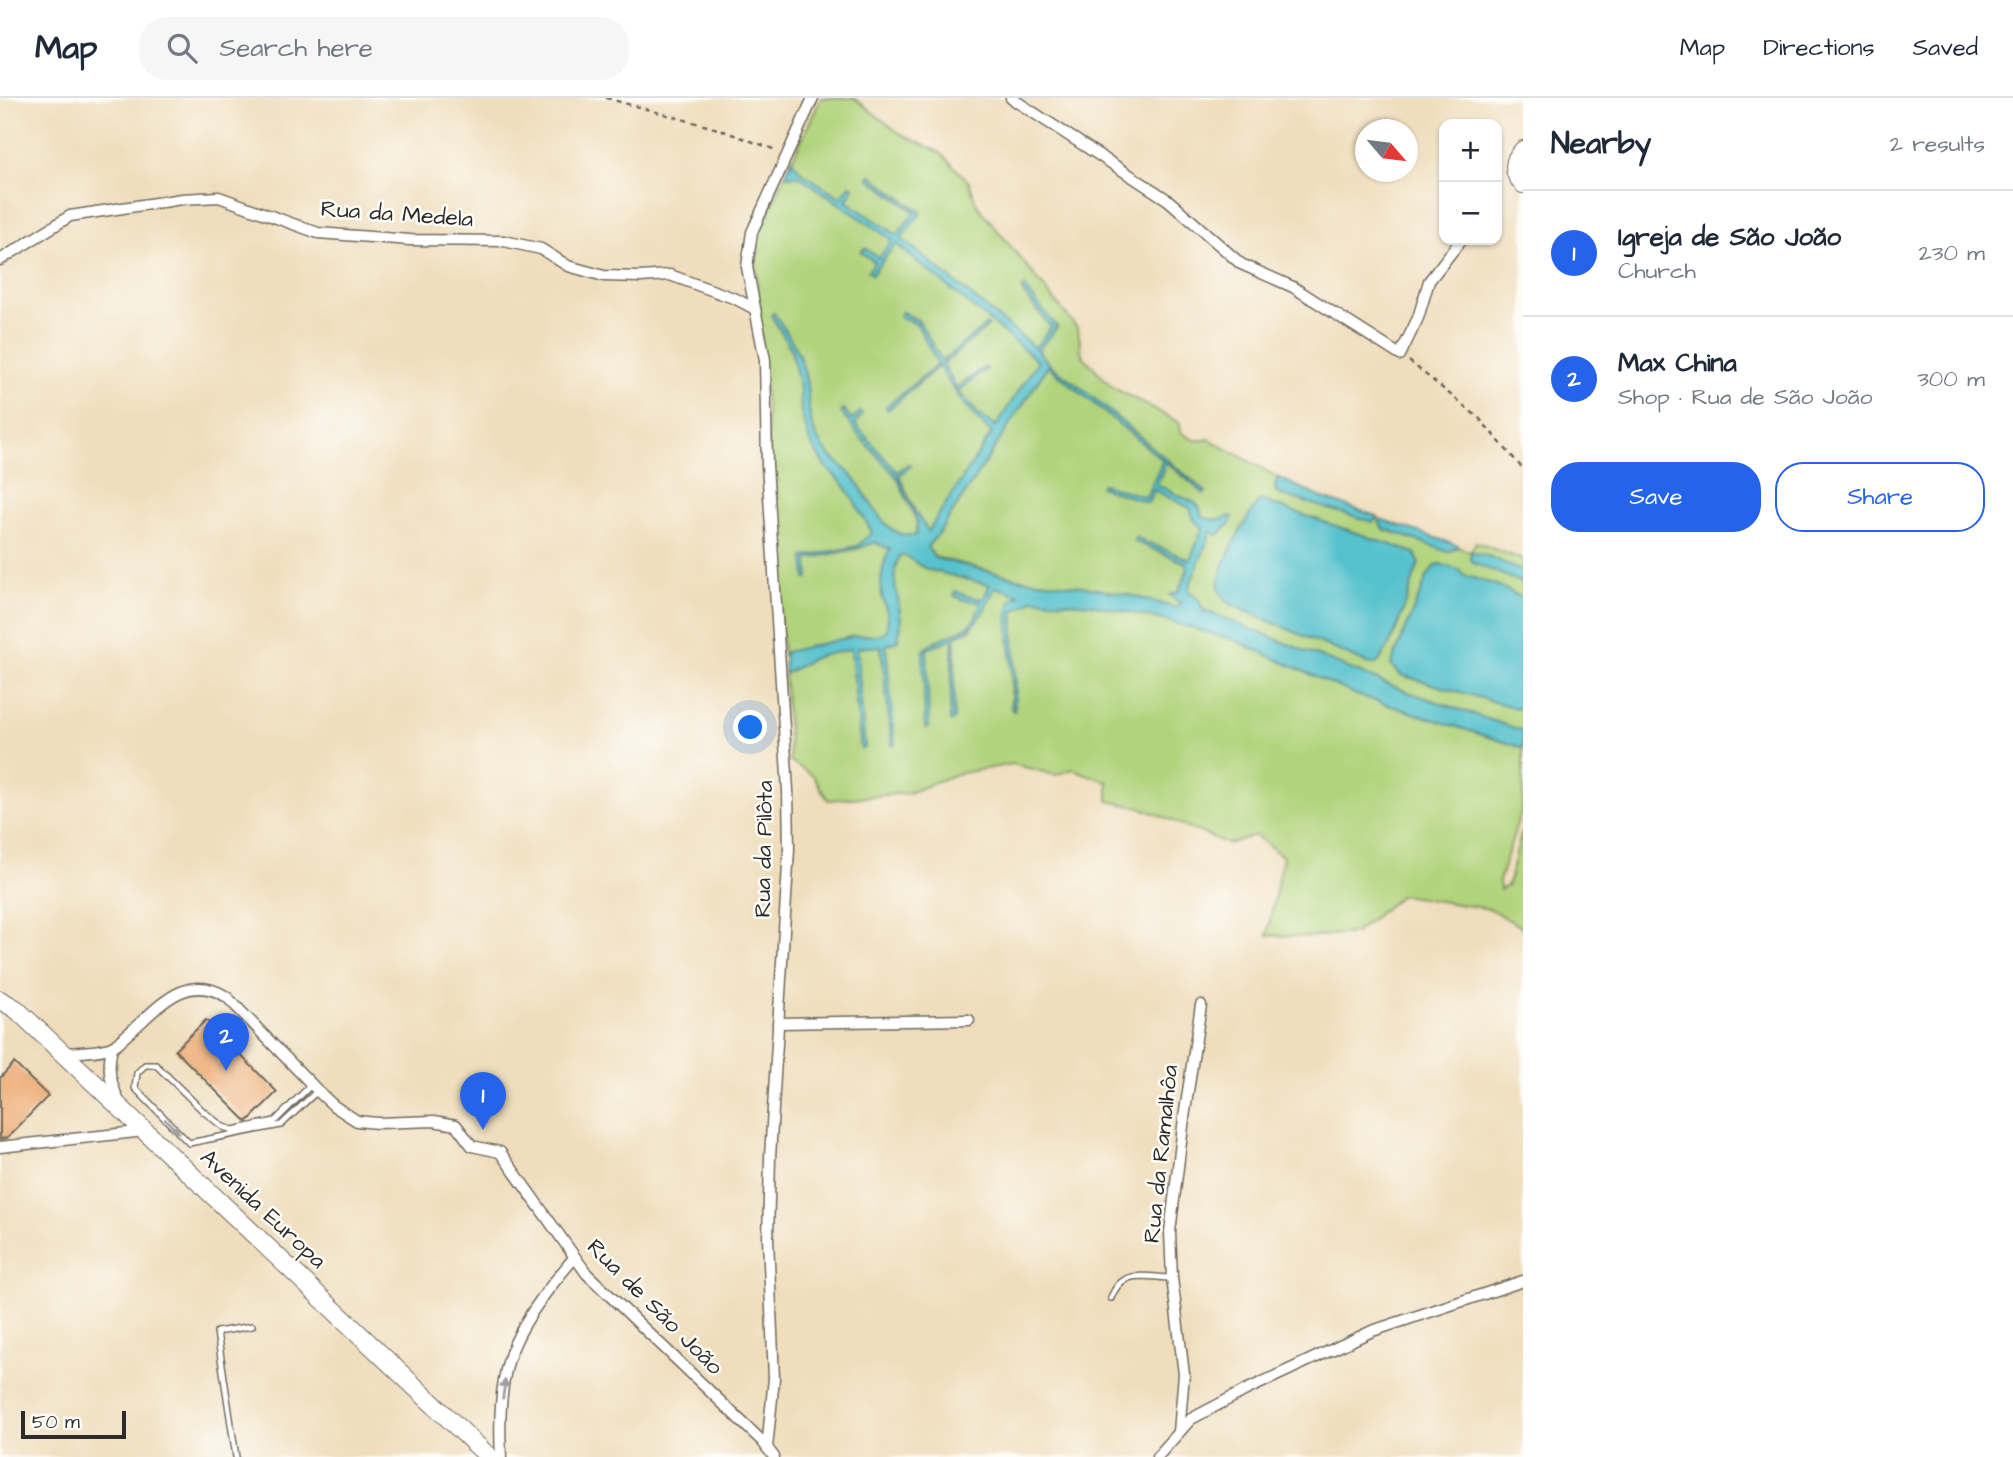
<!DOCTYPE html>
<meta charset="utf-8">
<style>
:root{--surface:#fff;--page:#f6f6f7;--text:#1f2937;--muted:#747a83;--line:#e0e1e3;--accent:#2563eb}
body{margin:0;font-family:"Architects Daughter",sans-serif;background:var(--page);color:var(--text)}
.controls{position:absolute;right:21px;top:21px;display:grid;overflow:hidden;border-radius:14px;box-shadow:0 2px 5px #0004}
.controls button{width:63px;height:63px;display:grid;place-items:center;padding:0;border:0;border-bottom:2px solid var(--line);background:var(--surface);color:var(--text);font:35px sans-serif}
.compass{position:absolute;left:1355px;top:21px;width:63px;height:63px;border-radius:50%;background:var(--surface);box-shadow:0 2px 5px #0004;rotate:118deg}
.scale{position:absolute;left:21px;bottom:18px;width:105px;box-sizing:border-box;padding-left:7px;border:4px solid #2b2b2b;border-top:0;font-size:19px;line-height:24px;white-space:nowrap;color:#2b2b2b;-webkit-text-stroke:5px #fdfcf7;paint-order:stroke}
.you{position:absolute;left:751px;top:630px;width:24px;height:24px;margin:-18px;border:5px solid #fff;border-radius:50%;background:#1a73e8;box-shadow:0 0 0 10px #1a73e833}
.badge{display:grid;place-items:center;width:46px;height:46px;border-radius:50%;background:var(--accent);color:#fff;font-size:23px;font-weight:700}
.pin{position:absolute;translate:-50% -58px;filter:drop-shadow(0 2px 4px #0008)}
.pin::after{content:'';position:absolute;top:37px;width:24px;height:21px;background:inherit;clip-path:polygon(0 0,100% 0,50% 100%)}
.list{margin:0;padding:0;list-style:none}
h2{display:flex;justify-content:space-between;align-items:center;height:91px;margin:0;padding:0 28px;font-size:30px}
h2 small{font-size:23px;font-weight:400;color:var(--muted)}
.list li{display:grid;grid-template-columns:46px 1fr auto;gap:21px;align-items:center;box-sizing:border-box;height:126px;padding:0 28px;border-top:2px solid var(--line)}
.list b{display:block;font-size:26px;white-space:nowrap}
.list p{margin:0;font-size:23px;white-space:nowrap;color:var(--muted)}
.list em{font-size:23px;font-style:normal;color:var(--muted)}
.actions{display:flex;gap:14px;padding:21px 28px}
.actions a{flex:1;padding:16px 0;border:2px solid var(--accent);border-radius:28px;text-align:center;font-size:24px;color:var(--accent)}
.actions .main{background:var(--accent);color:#fff}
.icon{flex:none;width:38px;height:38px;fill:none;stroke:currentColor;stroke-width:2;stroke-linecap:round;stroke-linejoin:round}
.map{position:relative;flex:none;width:1523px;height:1359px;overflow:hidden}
header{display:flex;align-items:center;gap:42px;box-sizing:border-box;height:98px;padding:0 35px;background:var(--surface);border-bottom:2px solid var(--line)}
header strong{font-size:33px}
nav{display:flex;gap:38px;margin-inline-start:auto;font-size:24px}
.search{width:490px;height:63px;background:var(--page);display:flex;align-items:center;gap:18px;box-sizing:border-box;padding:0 24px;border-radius:28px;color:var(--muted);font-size:26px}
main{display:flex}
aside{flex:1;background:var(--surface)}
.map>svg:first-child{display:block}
.green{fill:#b1d37b;stroke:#6e7f53;stroke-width:2;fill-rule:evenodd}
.water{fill:#54c1cc;stroke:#40767c;stroke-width:2;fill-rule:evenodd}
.building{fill:#edac74}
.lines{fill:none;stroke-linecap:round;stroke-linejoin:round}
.lane-casing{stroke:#70695d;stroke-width:8}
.street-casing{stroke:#70695d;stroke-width:13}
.secondary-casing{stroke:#70695d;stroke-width:18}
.primary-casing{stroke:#70695d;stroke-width:20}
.path{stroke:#70695d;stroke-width:2.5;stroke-dasharray:5 5;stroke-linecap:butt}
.lane{stroke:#fff;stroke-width:5}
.street{stroke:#fff;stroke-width:10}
.secondary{stroke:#fff;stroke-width:16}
.primary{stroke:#fff;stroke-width:18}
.oneway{fill:#a0a0a0}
.labels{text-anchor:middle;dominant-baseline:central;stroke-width:5;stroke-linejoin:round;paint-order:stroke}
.street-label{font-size:23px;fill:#2b2b2b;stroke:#fdfcf7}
</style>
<header>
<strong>Map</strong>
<div class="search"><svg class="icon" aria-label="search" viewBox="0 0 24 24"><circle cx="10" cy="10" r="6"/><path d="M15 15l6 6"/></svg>Search here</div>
<nav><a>Map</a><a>Directions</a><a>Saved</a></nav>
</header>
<main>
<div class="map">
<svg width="1523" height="1359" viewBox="0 0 1523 1359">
<rect width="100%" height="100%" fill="#fdfcf7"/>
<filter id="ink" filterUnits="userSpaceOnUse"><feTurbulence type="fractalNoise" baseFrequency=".0143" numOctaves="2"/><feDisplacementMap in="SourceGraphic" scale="14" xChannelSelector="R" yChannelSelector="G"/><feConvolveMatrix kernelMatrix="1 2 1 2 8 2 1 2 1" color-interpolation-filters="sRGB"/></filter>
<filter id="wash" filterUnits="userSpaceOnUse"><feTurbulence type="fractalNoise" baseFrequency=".00686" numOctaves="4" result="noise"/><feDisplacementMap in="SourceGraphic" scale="28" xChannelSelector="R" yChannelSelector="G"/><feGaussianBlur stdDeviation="1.57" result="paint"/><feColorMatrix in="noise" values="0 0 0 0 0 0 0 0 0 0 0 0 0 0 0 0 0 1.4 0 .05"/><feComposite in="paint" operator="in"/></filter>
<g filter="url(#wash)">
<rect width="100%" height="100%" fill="#efddbb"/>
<g class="green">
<path d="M821,0h33l45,35 42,20 28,29 8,23 101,124 4,26 30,32 68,36 1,9c10,8 16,10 28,7l70,39 -3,3 -1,8 3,5 95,28 3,-2v-4l4,3 2,9 69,23 7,-4 13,5 5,-10 47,18v12l-32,-15 7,15 25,11v15l-29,-14 -60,-17 -7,10 -36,88 10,10 122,35v21l-118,-40 -202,-81 -4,-11 -10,-8v-4l22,-56 13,-12h-18l-4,-3 -3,-9 -4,-4 -38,-18 9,-23 38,31 2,-1 -127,-106 -30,-22 -11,-14 19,-23 -36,-37 30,37 -16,21 -135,-110 21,-26 -51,-36 -1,2 46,35 -18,22 -51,-34 4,-16 -8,13 -41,-26 -9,-12zM1260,402l155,53 4,10 -25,71 -18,30h-7l-137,-59 -11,-28c11,-28 21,-54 39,-77z"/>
<path d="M785,77l14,1 94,64 -14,19 -14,-11 -4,4 14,11 -6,8 3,3 24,-31 142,118 -41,65 -19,-12 -21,-23 29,-22 -1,-2 -29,22 -13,-26 45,-36 -1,-2 -45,37 -23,-41 -17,-9 -2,5 17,7 21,40 -52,43 1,2 52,-43c15,26 30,47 53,67l-64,99 -13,-21 -16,-36 11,-10 -2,-1 -11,9 -34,-37 -8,-13 7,-8 -10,6 -10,-10 19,27 36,39 20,45 -1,13c-33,6 -46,-39 -63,-58 -13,-14 -27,-22 -36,-39 -9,-17 -8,-34 -10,-52 -4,-32 -16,-47 -36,-71l20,34 9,40 1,23 23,53 22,22 26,45 -14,14 -54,11 5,21 -2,-19 53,-11 14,-6 16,7c-6,11 -9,25 -9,38 0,17 11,22 5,45l-8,3 -23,1 -70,16 -2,5 -27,-391 2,-29z"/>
<polygon points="1048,268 1163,362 1146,400 1102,386 1101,389 1146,404 1149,403 1154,392 1191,410 1194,422 1203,430 1190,462 1134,443 1186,465 1188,471 1178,494 1170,497 1181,506 1176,510 1134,498 1081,488 1021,481 935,459 927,449 939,435"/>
<path d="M905,457l21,14 64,16 -7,14 -17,-3 -11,-5 -1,4 27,7c-2,5 -3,12 -5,16 -12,18 -42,17 -53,34l3,76 1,-79 26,-12 -3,84 3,-1 2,-83 16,-8 24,-43 26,9 -9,4 -1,110 3,1 2,-16 -3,-82 20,-13 58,5 69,15 74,21 120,54 169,54v57l-24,76 1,9 7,-4c8,-19 9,-38 16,-57v99l-33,-19 -89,-14 -46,38 -49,4 -39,-2 16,-78 -28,-22 -27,9 -86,-36 -34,-7v-19l-35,-13 -18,6 -42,-11 -57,10 -48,19 -80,7 -15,-24 -23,-15 -6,-87 32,-17 35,-9 10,100h4l-9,-100 25,-3 11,100 -6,-100 15,-18c-1,-23 -14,-50 -1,-71z"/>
</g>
<g class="water">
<path d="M792,62l9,12 40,26 9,-13 4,3 -8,13 51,34 18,-23 -46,-34 2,-3 50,38 -20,25 134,110 16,-21 -30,-38 3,-2 33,40 -19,23 11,14 30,22 127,106 -2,2 -38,-32 -9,23 38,18 4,4 3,9c8,5 19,5 27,0l4,1 -5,9 -10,9 -7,-3 -22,55v4l10,8 4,11 202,81 118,40v17l-169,-54 -120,-54 -74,-21 -69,-15 -58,-5c-6,7 -13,7 -20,13l3,82 -2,17 -3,-2 2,-18 -5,-79 4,-13 8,-4 -25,-8c-11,24 -15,38 -40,50l-1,83 -4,1 3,-83 -26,11 2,78 -4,1 -2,-76c11,-17 41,-16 52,-34 3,-4 4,-11 6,-16l-18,-2 -9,-5 2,-4 10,5 17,3 7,-14 -64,-16 -22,-14 -4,1c-11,18 -2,37 0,56 2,10 0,19 -2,29l-12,4 9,100h-3l-11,-99 -24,2 8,100 -4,1 -10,-100 -35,8 -32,17 1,-22 70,-16 23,-1 8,-3c6,-23 -5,-27 -5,-45 0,-13 3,-27 9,-38l-16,-7 -14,6 -52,11 1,19 -3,1 -2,-22 54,-11 14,-14 -26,-45 -22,-22 -14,-23 -9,-30 -1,-23 -9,-40 -20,-34 3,-2c16,23 29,44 33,73 2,18 1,35 10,52 9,17 23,25 36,39 17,19 30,64 63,58l1,-13 -20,-45 -36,-39 -20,-26 3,-3 8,11 8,-8 2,2 -7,10 42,48 11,-8 3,2 -12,9 16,37 13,19 64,-98c-23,-20 -38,-41 -53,-67l-51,44 -2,-3 52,-43 -21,-40 -17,-7 2,-5 17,9 23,40 44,-37 2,2 -45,38 13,24 29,-21 2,2 -29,22 20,23 18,12 42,-65 -142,-117 -24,30 -4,-3 7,-9 -14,-10 3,-4 15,10 13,-18 -93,-64 -14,-1zM1048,268l115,94 -17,37 -44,-13 -2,3 46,15h2l6,-12 36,18 4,12 9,8 -13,32 -55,-23 -1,4 52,22 2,7 -10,22 -8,3 11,9 -6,4 -41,-12 -53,-10 -60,-7 -86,-21 -8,-11 12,-14z"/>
<polygon points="1279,380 1320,399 1376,418 1376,422 1373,424 1278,396 1275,391 1276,383"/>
<path d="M1260,402l155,53 4,10c-9,24 -25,86 -43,101h-7l-137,-59c-6,-5 -12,-9 -13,-18 -1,-21 28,-70 41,-87z"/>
<polygon points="1380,421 1457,447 1458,449 1448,454 1388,432 1386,434 1379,424"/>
<polygon points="1471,454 1491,459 1523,474 1523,485 1473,465 1470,462"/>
<polygon points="1440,466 1461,473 1465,478 1494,486 1523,500 1523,612 1401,577 1391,567 1427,479 1434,469"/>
</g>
<g id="blocks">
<g class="building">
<polygon points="206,922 277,994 247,1024 175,952"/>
<polygon points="14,965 48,998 7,1040 0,1041 0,980"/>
</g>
</g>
</g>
<g filter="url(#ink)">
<use href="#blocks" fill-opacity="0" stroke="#70695d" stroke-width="2"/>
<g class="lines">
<defs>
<g id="lane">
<polyline points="307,983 308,990 275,1023 233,1032 223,1029 203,1013 156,967 145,967 137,975 135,990 189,1045 281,1027 314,996 318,996"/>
<path d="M1111,1200c11,-30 33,-21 61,-20"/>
<polyline points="236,1359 217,1234 252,1228"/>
</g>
<g id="street">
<polyline points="1011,0 1168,102 1241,166 1293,189 1400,257 1418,220 1429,183 1461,142"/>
<polyline points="0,162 70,118 182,101 219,99 318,135 410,142 504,143 541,151 568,168 604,178 640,179 670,177 736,201 755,211"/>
<polyline points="778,925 969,922"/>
<path d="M112,949c-5,23 -2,33 7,55"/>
<path d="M63,955c12,-1 38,-1 49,-6 6,-3 12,-10 17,-14 30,-26 57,-62 98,-36l95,98 12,11 23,15 20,2 57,-2 22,4 16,21 28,6 87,122 176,168 11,15"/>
<polyline points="0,1049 145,1033"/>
<polyline points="1179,1334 1184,1276 1172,1180 1170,1134 1184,1020 1201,907"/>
<polyline points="767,1350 774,1280 768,1141 770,1059 789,751 788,692 767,367 765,262 747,169 752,134 813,0"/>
<path d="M501,1359c-2,-35 -1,-82 14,-114 14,-31 37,-59 59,-85"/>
<polyline points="1157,1359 1191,1321 1246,1292 1372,1233 1523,1183"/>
</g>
<path id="secondary" d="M1523,51c-12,11 -12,25 0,36"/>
<polyline id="primary" points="0,902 16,911 489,1359"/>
</defs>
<use href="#lane" class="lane-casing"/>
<use href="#street" class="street-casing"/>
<use href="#secondary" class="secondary-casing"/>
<use href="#primary" class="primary-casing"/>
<g class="path">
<polyline points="606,0 718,31 776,52"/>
<polyline points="1409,263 1479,320 1523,371"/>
</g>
<use href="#lane" class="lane"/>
<use href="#street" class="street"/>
<use href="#secondary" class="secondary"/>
<use href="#primary" class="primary"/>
</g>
<defs><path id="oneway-solid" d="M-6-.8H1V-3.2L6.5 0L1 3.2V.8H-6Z" transform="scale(1.75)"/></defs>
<g class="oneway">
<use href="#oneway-solid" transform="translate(172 1028) rotate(45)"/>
<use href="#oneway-solid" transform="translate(504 1291) rotate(-82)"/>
</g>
</g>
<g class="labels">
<g class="street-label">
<text transform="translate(397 116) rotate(4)">Rua da Medela</text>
<text transform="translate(764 751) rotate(-89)">Rua da Pilôta</text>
<text transform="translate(1161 1056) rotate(-84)">Rua da Ramalhôa</text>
<text transform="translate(263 1111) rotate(43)">Avenida Europa</text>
<text transform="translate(655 1209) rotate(45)">Rua de São João</text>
</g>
</g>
</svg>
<div class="controls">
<button>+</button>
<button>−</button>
</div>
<svg class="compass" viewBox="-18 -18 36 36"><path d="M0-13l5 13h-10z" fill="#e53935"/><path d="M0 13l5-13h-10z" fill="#747a83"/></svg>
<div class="scale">50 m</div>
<div class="you"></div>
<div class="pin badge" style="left:483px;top:1032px">1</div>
<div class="pin badge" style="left:226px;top:973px">2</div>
</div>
<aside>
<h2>Nearby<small>2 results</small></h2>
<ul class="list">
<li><span class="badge">1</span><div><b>Igreja de São João</b><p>Church</p></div><em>230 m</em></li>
<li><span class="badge">2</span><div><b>Max China</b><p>Shop · Rua de São João</p></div><em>300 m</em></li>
</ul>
<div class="actions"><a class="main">Save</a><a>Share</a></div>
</aside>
</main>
